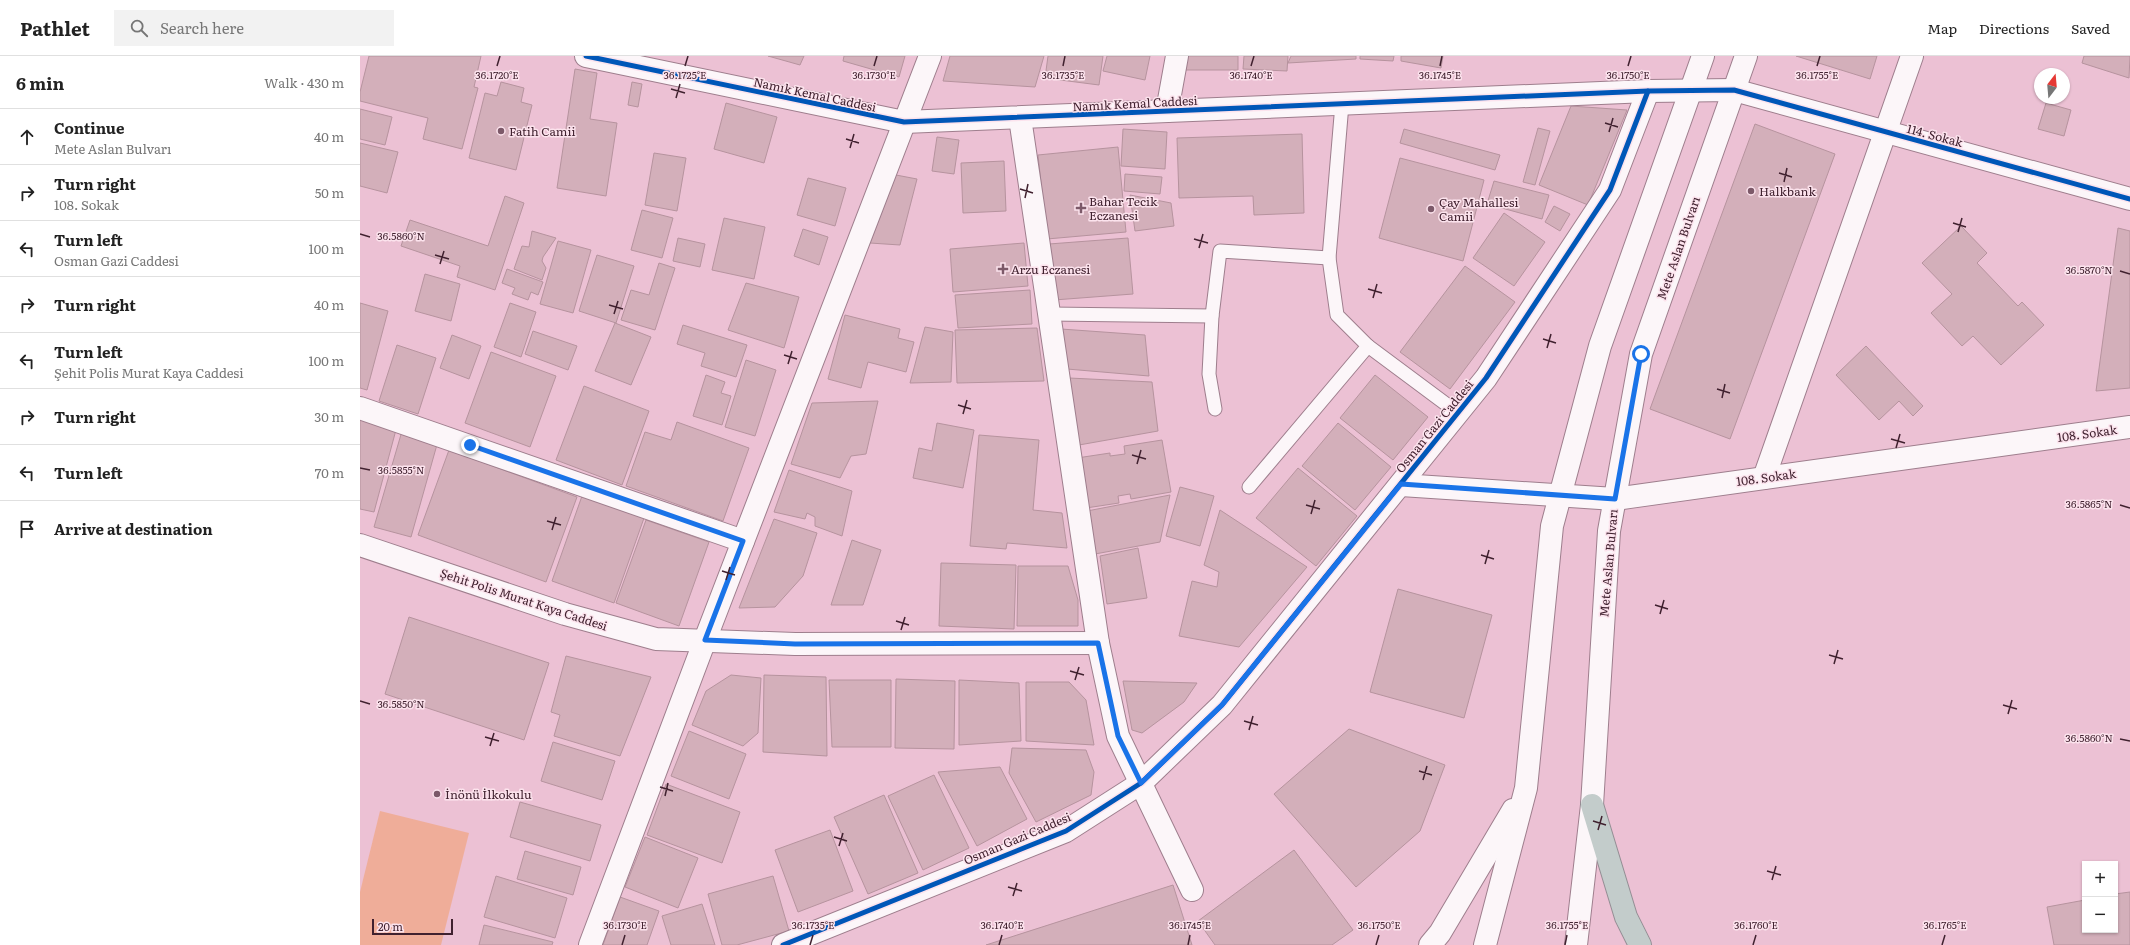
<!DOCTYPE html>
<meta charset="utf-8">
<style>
:root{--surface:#fff;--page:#f2f2f2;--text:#222;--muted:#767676;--line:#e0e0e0}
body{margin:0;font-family:Literata,serif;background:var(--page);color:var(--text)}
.controls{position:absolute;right:12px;bottom:12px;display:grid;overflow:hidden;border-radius:0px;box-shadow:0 1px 3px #0004}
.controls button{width:36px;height:36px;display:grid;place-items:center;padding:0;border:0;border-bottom:1px solid var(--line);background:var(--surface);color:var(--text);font:20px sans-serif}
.compass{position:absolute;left:1674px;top:12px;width:36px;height:36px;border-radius:50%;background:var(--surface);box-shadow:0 1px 3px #0004;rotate:16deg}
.scale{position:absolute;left:12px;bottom:10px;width:81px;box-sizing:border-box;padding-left:4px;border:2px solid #40212f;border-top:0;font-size:11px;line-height:14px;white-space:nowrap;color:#40212f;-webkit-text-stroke:3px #fce3ed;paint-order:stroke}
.stop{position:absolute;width:12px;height:12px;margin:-9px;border:3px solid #1a73e8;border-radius:50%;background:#fff}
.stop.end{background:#1a73e8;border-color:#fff;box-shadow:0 1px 4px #0008}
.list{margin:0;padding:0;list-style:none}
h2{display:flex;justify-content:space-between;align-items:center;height:52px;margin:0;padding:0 16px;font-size:17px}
h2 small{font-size:13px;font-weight:400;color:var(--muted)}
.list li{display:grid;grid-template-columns:26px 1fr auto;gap:12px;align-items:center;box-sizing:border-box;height:56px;padding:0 16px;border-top:1px solid var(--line)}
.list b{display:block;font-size:15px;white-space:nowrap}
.list p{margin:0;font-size:13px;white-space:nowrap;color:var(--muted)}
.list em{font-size:13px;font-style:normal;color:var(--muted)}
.icon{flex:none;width:22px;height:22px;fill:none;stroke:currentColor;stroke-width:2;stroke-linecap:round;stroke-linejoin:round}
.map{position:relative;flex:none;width:1770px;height:889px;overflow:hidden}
header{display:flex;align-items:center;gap:24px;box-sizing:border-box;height:56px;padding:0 20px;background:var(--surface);border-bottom:1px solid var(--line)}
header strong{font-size:19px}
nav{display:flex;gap:22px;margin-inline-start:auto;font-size:14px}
.search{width:280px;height:36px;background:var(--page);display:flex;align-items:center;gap:10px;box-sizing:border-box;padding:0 14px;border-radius:0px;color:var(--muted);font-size:15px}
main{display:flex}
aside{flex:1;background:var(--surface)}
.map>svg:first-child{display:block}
.green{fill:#efad99}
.building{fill:#d3afba;stroke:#b6939e}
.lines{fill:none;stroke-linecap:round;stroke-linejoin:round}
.lane-casing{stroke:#9e7e8d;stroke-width:15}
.street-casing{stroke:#9e7e8d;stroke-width:24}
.secondary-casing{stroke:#9e7e8d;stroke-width:24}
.highway-casing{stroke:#948e94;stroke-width:24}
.lane{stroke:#fcf6f9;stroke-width:13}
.street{stroke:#fcf6f9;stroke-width:22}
.secondary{stroke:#fcf6f9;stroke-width:22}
.highway{stroke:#c3cccb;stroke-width:22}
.cycleway-casing{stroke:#fce3ed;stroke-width:8}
.cycleway{stroke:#0057b8;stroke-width:5}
.route{stroke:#1a73e8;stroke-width:5}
.ticks{fill:none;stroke:#40212f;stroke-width:1.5}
.poi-dot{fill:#7c5969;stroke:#fce3ed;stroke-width:1.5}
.labels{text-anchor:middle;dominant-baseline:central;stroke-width:3;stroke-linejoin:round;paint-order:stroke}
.street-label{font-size:12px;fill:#40212f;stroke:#fce3ed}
.poi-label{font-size:12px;fill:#40212f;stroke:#fce3ed;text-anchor:start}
.ticks-label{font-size:10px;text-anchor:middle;fill:#40212f;stroke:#fce3ed;stroke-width:3;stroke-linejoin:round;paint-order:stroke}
</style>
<header>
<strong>Pathlet</strong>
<div class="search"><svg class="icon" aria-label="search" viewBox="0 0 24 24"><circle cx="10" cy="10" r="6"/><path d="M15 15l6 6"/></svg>Search here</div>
<nav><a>Map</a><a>Directions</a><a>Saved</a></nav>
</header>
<main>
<aside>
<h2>6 min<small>Walk · 430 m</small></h2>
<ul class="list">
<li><svg class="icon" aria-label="ahead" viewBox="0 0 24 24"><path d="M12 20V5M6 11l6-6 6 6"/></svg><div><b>Continue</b><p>Mete Aslan Bulvarı</p></div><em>40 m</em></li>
<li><svg class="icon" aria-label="right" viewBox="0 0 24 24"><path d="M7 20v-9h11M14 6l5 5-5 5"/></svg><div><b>Turn right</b><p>108. Sokak</p></div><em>50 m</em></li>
<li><svg class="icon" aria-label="left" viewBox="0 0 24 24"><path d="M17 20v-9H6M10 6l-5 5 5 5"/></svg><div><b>Turn left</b><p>Osman Gazi Caddesi</p></div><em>100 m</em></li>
<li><svg class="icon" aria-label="right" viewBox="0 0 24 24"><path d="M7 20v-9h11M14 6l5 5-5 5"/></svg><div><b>Turn right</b></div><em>40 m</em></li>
<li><svg class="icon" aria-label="left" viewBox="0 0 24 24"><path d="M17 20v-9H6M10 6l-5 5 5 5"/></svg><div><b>Turn left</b><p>Şehit Polis Murat Kaya Caddesi</p></div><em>100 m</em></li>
<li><svg class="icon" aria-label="right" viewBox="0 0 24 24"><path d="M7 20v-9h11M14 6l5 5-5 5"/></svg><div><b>Turn right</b></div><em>30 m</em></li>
<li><svg class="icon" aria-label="left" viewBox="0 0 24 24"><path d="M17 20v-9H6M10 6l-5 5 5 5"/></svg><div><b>Turn left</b></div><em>70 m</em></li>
<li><svg class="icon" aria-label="arrive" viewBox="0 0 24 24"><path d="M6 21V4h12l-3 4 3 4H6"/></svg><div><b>Arrive at destination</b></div></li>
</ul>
</aside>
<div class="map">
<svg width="1770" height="889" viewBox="0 0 1770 889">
<rect width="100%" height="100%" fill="#ecc1d4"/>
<polygon class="green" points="20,755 109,777 81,889 0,889 0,836"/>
<g class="building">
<polygon points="9,0 121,0 114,31 118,32 102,93 63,83 68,62 0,45 0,36"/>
<polygon points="408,0 444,0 440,9"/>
<polygon points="484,0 545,0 539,21 483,5"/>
<polygon points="590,0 684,0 675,31 583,25"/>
<polygon points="688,0 743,0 739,29 685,22"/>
<polygon points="747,0 790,0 785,24 743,15"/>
<polygon points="823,0 878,0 878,14 821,14"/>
<polygon points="884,0 928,0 927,15 883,13"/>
<polygon points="931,0 996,0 996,3 928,7"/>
<polygon points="1000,0 1034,0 1033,5 1000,3"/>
<polygon points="1041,0 1083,0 1081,12 1041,5"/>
<polygon points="1436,0 1517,0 1510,23"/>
<polygon points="1724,0 1770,0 1769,22 1722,7"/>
<polygon points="215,13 237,17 230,63 257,67 246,140 197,132"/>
<polygon points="141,26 164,32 161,46 172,49 156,114 109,102 125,37 137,40"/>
<polygon points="272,26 282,28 278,51 268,49"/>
<polygon points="366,47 417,61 404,107 354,93"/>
<polygon points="1686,47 1711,54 1704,80 1678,73"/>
<polygon points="1211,50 1267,54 1228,149 1179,129"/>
<polygon points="0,53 32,61 25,89 0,83"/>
<polygon points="1395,68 1475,98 1370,383 1290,353"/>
<polygon points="1178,72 1190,75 1175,129 1163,126"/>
<polygon points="763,73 807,76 805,113 761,110"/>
<polygon points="1044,73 1140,99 1135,114 1040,87"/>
<polygon points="942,78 944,157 894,159 893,140 819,142 817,82"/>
<polygon points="577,81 599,84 594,118 572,115"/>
<polygon points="0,87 38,96 27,137 0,130"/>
<polygon points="758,91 766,176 687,183 678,99"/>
<polygon points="294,97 326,102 317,155 285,149"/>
<polygon points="1040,102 1124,124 1103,205 1019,182"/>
<polygon points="644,105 646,155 603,157 601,107"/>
<polygon points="765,118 802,121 800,138 764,135"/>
<polygon points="536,119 557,123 540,189 510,187"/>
<polygon points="448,122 486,132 475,170 437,159"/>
<polygon points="1134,125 1189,139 1182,163 1127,148"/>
<polygon points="770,139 811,147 814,170 775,175"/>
<polygon points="145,140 164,147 135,234 97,221 100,210 41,190 50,164 128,190"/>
<polygon points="1194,150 1210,158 1200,175 1185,166"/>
<polygon points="282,154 313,162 302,202 271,194"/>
<polygon points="1144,157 1185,186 1154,230 1113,202"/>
<polygon points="364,162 405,171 394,223 352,214"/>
<polygon points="1601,170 1627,197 1617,207 1658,250 1662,246 1684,269 1641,309 1613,280 1602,290 1571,257 1592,238 1562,207"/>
<polygon points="1758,172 1770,175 1770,332 1736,335"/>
<polygon points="443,173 468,181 459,209 434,200"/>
<polygon points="172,175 196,182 183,201 182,205 186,212 182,224 154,213 162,190 169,191"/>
<polygon points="318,182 345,188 340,211 313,205"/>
<polygon points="768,182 773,238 694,244 689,188"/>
<polygon points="198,185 231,194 213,257 180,248"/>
<polygon points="664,187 668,230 593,236 590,193"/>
<polygon points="237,199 274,210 256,267 219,255"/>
<polygon points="299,207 315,212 295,274 261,264 271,234 289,239"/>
<polygon points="1105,210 1155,246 1090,333 1040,296"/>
<polygon points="147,213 183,226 178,239 171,236 168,244 152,238 155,232 142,227"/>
<polygon points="65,218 100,228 91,265 55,255"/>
<polygon points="386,227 439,241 424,292 368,274"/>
<polygon points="670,234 672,268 598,272 595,239"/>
<polygon points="0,247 28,255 7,334 0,332"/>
<polygon points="150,247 176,256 161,301 134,291"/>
<polygon points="485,259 540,273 538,282 554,286 546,316 508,306 501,332 468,323"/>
<polygon points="255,267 291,281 271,329 235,315"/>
<polygon points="323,269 387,289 376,321 341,310 345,297 317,288"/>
<polygon points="565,271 593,276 591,326 550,327"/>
<polygon points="677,272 684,325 597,327 595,274"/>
<polygon points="701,273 785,279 789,320 707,313"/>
<polygon points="173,275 217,290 208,314 165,298"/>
<polygon points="92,279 121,290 109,323 80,312"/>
<polygon points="37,289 76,302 58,358 19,345"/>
<polygon points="1506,290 1563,350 1553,360 1539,345 1519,364 1476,319"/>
<polygon points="131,296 196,320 170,391 105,367"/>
<polygon points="386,304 416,314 395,380 365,371"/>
<polygon points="346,319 365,326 361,337 371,340 362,369 333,360"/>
<polygon points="1015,319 1068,361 1033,404 980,362"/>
<polygon points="709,322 792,326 798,375 719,389"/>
<polygon points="224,330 289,355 262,429 196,404"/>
<polygon points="518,345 506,398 491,400 480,422 431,408 452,347"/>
<polygon points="0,360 37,370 14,456 0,453"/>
<polygon points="317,366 389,392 363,465 266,430 285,376 311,384"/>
<polygon points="577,367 614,374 603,432 553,422 559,392 572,395"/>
<polygon points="978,367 1031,411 995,454 942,410"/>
<polygon points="42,375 78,385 51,481 14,471"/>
<polygon points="619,379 679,384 673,454 702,457 707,492 647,487 646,493 610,490"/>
<polygon points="802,384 811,436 771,443 770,438 758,440 759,447 726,452 717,402 750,397 750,400 765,398 764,390"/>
<polygon points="89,394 217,441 186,526 58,479"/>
<polygon points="938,412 997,460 956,510 896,462"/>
<polygon points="429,414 492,435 482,480 455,470 455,461 447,457 445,463 414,456"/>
<polygon points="820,431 854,440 840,490 806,480"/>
<polygon points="810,439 800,486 735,498 727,455"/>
<polygon points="222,440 284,462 254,547 192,525"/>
<polygon points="860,454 947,511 879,591 819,580 832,525 857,531 859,516 844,509"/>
<polygon points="414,463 457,477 443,520 415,551 379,552"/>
<polygon points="286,464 349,486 319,570 256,547"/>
<polygon points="492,484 521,494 503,549 471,549"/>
<polygon points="778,492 787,542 747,548 740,500"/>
<polygon points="581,507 656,509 654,573 579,570"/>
<polygon points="658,510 708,510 718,544 718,570 657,570"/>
<polygon points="1038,533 1132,559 1104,662 1010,636"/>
<polygon points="49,561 189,607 164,684 25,638"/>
<polygon points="206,600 291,621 260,700 194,680 200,659 191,656"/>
<polygon points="371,619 401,622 398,677 383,690 332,669 346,635"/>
<polygon points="404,619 466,621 467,700 403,696"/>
<polygon points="536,623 595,625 594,693 535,692"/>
<polygon points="469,624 531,624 531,691 472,691"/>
<polygon points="599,624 659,627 661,685 599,689"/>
<polygon points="763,625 837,627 824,646 782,677 772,674"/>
<polygon points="666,626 709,626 726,644 734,689 666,685"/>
<polygon points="989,673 1085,709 1060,775 996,831 914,738"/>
<polygon points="329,675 386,698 369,743 311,720"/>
<polygon points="193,686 255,705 242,744 181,725"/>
<polygon points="652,692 726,694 734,716 731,739 676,766 649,717"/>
<polygon points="640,711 667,763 617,790 578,716"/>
<polygon points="574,719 609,792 563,814 528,740"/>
<polygon points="306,728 380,756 362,807 287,779"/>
<polygon points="524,739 558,817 508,838 474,761"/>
<polygon points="160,746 241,769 230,805 150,781"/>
<polygon points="470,774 493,835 438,856 415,794"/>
<polygon points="285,781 338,802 318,852 265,831"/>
<polygon points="934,794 993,874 972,889 855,889 838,865"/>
<polygon points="165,795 221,811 213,839 157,823"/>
<polygon points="136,820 207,842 195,882 124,861"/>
<polygon points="413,820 429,875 377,889 362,889 348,838"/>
<polygon points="813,829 832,889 626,889"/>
<polygon points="1770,836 1770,889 1694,889 1687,851 1725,844 1725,874 1755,874 1755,838"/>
<polygon points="260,841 299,855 287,889 243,889"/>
<polygon points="342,848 355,889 311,889 302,860"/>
<polygon points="124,869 193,886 192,889 119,889"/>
</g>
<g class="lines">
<defs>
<g id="lane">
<polyline points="689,258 852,260"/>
<polyline points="1008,290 1098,357"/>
<polyline points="855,353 849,318 852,260 860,195 969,202"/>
<polyline points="889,431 1008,290 977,259 969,202 982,48"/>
</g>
<g id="street">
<polyline points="226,0 544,66 1288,35 1374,34 1770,143"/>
<polyline points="807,55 817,0"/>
<polyline points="660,62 738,587 758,680 832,834"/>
<polyline points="0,352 383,485"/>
<polyline points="1404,422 1552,0"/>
<polyline points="1041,429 1255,443 1770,371"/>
<polyline points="0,489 205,558 296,583 435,588 738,587"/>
<polyline points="230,889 345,584 570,0"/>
<polyline points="423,889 706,775 781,727 862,649 1126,322 1250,134 1288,35"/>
</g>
<g id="secondary">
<polyline points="1070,889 1080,877 1153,754"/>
<polyline points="1125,889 1166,732 1192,470 1240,290 1343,0"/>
<polyline points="1216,889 1232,749 1249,475 1281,298 1386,0"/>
</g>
<polyline id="highway" points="1232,749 1266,861 1280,889"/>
</defs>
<use href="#lane" class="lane-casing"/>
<use href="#street" class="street-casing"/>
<use href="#secondary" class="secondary-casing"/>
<use href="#highway" class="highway-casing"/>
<use href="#lane" class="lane"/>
<use href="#street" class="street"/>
<use href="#secondary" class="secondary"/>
<use href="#highway" class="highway"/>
<defs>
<g id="cycleway">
<polyline points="226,0 544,66 1288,35 1374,34 1770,143"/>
<polyline points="423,889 706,775 781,727 862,649 1126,322 1250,134 1288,35"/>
</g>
</defs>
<use href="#cycleway" class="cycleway-casing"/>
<use href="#cycleway" class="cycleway"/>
</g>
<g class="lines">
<polyline class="route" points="110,389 383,485 345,584 435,588 738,587 758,680 781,727 862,649 1041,428 1255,443 1281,298"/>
</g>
<path class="ticks" d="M137,10l3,-10M325,10l3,-10M514,10l3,-10M703,10l2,-10M891,10l3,-10M1080,10l2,-10M1268,10l3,-10M1457,10l3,-10M311,33l14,4M316,42l4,-14M1245,67l13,4M1249,76l4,-14M486,83l13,4M490,92l4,-14M1419,117l13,4M1424,126l3,-14M660,133l13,4M665,142l3,-14M1593,167l13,4M1598,176l4,-14M0,178l10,3M834,183l14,4M839,192l4,-14M75,199l14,4M80,208l4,-13M1760,215l10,3M1008,233l14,4M1013,242l4,-14M249,249l14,4M254,258l4,-13M1183,283l13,4M1187,292l4,-14M424,299l13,4M428,308l4,-13M1357,333l13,4M1362,342l3,-14M598,349l13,4M603,358l4,-14M1531,383l14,4M1536,392l4,-14M772,399l14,4M777,408l4,-14M0,412l10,2M946,449l14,4M1760,449l10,3M951,458l4,-14M187,465l14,4M192,474l4,-13M1121,499l13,4M1125,508l4,-14M362,515l13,4M366,524l4,-13M1295,549l13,4M1300,558l4,-14M536,565l13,4M541,574l4,-13M1469,599l14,4M1474,608l4,-14M710,615l14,4M715,624l4,-13M0,645l10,3M1643,649l14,4M1648,658l4,-14M884,665l14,4M889,674l4,-14M125,681l14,4M1760,683l10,2M130,690l4,-13M1059,715l13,4M1063,724l4,-14M300,731l13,4M305,740l3,-13M1233,765l13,4M1238,774l4,-14M474,781l13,4M479,790l4,-13M1407,815l14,4M1412,824l4,-14M648,831l14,4M653,840l4,-13M262,889l3,-10M450,889l3,-10M639,889l3,-10M828,889l2,-10M1016,889l3,-10M1205,889l2,-10M1393,889l3,-10M1582,889l3,-10"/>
<g class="poi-dot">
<circle cx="141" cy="75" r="4"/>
<circle cx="1391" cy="135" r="4"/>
<path d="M719 146h4v4h4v4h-4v4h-4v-4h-4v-4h4z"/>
<circle cx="1071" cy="153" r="4"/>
<path d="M641 207h4v4h4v4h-4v4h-4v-4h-4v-4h4z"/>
<circle cx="77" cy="738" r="4"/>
</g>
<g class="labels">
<g class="street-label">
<text transform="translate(455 38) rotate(12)">Namık Kemal Caddesi</text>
<text transform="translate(775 47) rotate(-3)">Namık Kemal Caddesi</text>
<text transform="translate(1575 79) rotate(15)">114. Sokak</text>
<text transform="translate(1318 192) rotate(-71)">Mete Aslan Bulvarı</text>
<text transform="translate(1074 370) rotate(-51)">Osman Gazi Caddesi</text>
<text transform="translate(1727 377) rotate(-8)">108. Sokak</text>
<text transform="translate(1406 421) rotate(-8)">108. Sokak</text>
<text transform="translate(1248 507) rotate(-85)">Mete Aslan Bulvarı</text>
<text transform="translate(164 543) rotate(18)">Şehit Polis Murat Kaya Caddesi</text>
<text transform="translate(657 782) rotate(-23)">Osman Gazi Caddesi</text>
</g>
<g class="poi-label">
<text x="149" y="75">Fatih Camii</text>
<text x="1399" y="135">Halkbank</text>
<text x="729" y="145">Bahar Tecik<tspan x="729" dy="14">Eczanesi</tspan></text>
<text x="1079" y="146">Çay Mahallesi<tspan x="1079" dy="14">Camii</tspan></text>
<text x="651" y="213">Arzu Eczanesi</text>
<text x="85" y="738">İnönü İlkokulu</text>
</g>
</g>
<g class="ticks-label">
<text x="137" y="23">36.1720°E</text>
<text x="325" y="23">36.1725°E</text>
<text x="514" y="23">36.1730°E</text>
<text x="703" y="23">36.1735°E</text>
<text x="891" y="23">36.1740°E</text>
<text x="1080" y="23">36.1745°E</text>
<text x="1268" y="23">36.1750°E</text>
<text x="1457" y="23">36.1755°E</text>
<text x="41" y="184">36.5860°N</text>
<text x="1729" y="218">36.5870°N</text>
<text x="41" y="418">36.5855°N</text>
<text x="1729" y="452">36.5865°N</text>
<text x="41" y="652">36.5850°N</text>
<text x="1729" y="686">36.5860°N</text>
<text x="265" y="873">36.1730°E</text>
<text x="453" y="873">36.1735°E</text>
<text x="642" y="873">36.1740°E</text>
<text x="830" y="873">36.1745°E</text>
<text x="1019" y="873">36.1750°E</text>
<text x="1207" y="873">36.1755°E</text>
<text x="1396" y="873">36.1760°E</text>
<text x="1585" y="873">36.1765°E</text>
</g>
</svg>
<div class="controls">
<button>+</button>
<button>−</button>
</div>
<svg class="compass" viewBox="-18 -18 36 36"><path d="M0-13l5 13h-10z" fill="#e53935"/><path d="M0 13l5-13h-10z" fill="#767676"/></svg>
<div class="scale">20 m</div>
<div class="stop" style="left:1281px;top:298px"></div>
<div class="stop end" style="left:110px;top:389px"></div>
</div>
</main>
